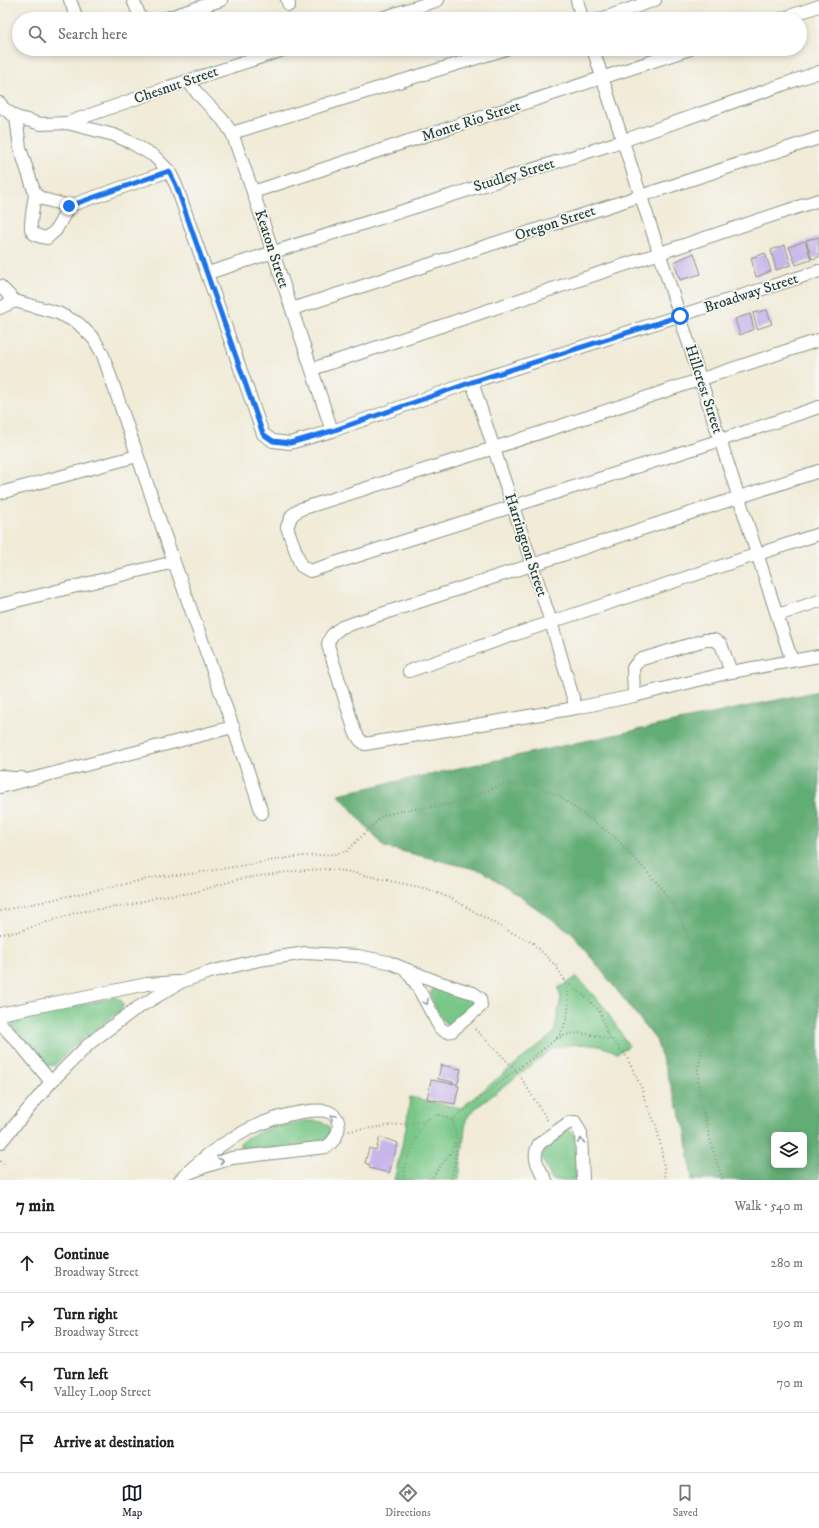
<!DOCTYPE html>
<meta charset="utf-8">
<style>
:root{--surface:#fff;--page:#f6f6f6;--text:#222;--muted:#767676;--line:#e0e0e0;--accent:#111827}
body{margin:0;font-family:"IM FELL DW Pica",serif;background:var(--page);color:var(--text)}
.controls{position:absolute;right:12px;bottom:12px;display:grid;overflow:hidden;border-radius:6px;box-shadow:0 2px 6px #0003}
.controls button{width:36px;height:36px;display:grid;place-items:center;padding:0;border:0;border-bottom:1px solid var(--line);background:var(--surface);color:var(--text);font:20px sans-serif}
.stop{position:absolute;width:12px;height:12px;margin:-9px;border:3px solid #1a73e8;border-radius:50%;background:#fff}
.stop.end{background:#1a73e8;border-color:#fff;box-shadow:0 1px 4px #0008}
.list{margin:0;padding:0;list-style:none}
h2{display:flex;justify-content:space-between;align-items:center;height:52px;margin:0;padding:0 16px;font-size:17px}
h2 small{font-size:13px;font-weight:400;color:var(--muted)}
.list li{display:grid;grid-template-columns:26px 1fr auto;gap:12px;align-items:center;box-sizing:border-box;height:60px;padding:0 16px;border-top:1px solid var(--line)}
.list b{display:block;font-size:15px;white-space:nowrap}
.list p{margin:0;font-size:13px;white-space:nowrap;color:var(--muted)}
.list em{font-size:13px;font-style:normal;color:var(--muted)}
.icon{flex:none;width:22px;height:22px;fill:none;stroke:currentColor;stroke-width:2;stroke-linecap:round;stroke-linejoin:round}
.map{position:relative;flex:none;width:819px;height:1180px;overflow:hidden}
.search{position:absolute;background:var(--surface);box-shadow:0 2px 6px #0003;left:12px;right:12px;top:12px;height:44px;display:flex;align-items:center;gap:10px;box-sizing:border-box;padding:0 14px;border-radius:22px;color:var(--muted);font-size:15px}
.sheet{height:292px;background:var(--surface)}
nav{display:flex;justify-content:space-around;align-items:center;box-sizing:border-box;height:56px;border-top:1px solid var(--line);background:var(--surface);font-size:11px;color:var(--muted)}
nav a{display:grid;justify-items:center;gap:2px}
nav .on{color:var(--accent)}
.map>svg:first-child{display:block}
.green{fill:#78c788;stroke:#4c825e}
.forest{fill:#62ac74;stroke:#407454;fill-rule:evenodd}
.building{fill:#c8b5ea}
.lines{fill:none;stroke-linecap:round;stroke-linejoin:round}
.street-casing{stroke:#889486;stroke-width:14}
.path{stroke:#889486;stroke-width:2;stroke-dasharray:1 3;stroke-linecap:butt}
.street{stroke:#fff;stroke-width:12}
.oneway{stroke:#8f9e9a}
.route{stroke:#1a73e8;stroke-width:5}
.labels{text-anchor:middle;dominant-baseline:central;stroke-width:3.5;stroke-linejoin:round;paint-order:stroke}
.street-label{font-size:15px;fill:#1f3d34;stroke:#f6f6f2}
</style>
<div class="map">
<svg width="819" height="1180" viewBox="0 0 819 1180">
<rect width="100%" height="100%" fill="#f6f6f2"/>
<filter id="ink" filterUnits="userSpaceOnUse"><feTurbulence type="fractalNoise" baseFrequency=".025" numOctaves="2"/><feDisplacementMap in="SourceGraphic" scale="8" xChannelSelector="R" yChannelSelector="G"/><feConvolveMatrix kernelMatrix="1 2 1 2 8 2 1 2 1" color-interpolation-filters="sRGB"/></filter>
<filter id="wash" filterUnits="userSpaceOnUse"><feTurbulence type="fractalNoise" baseFrequency=".012" numOctaves="4" result="noise"/><feDisplacementMap in="SourceGraphic" scale="16" xChannelSelector="R" yChannelSelector="G"/><feGaussianBlur stdDeviation="0.9" result="paint"/><feColorMatrix in="noise" values="0 0 0 0 0 0 0 0 0 0 0 0 0 0 0 0 0 1.4 0 .05"/><feComposite in="paint" operator="in"/></filter>
<g filter="url(#wash)">
<rect width="100%" height="100%" fill="#f1ebd8"/>
<g class="green">
<path d="M577,977l27,30 25,39 -12,7c-20,-11 -42,-10 -64,-5l-82,64 -5,8 -7,60h-65l12,-52 4,-31 51,11 93,-75 7,-35 -3,-10z"/>
<path d="M436,988l29,8 8,5v5l-1,2 -21,16 -4,1c-5,-5 -16,-23 -16,-30 -1,-3 0,-3 2,-6z"/>
<path d="M116,997c5,2 7,4 7,9l-2,4 -46,35 -20,20 -8,1 -5,-5 -29,-33 -1,-3 2,-4 3,-2z"/>
<path d="M305,1121c17,0 32,0 21,22l-85,9 -1,-2v-7c13,-12 47,-19 65,-22z"/>
<polygon points="568,1130 573,1132 575,1135 577,1180 552,1180 541,1156 543,1148"/>
</g>
<path class="forest" d="M819,691v489h-127l-6,-48 -30,-92 -84,-107 -89,-62 -99,-24 -46,-53zM774,1135h30v30h-30z"/>
<g id="blocks">
<g class="building">
<polygon points="819,237 819,257 812,259 806,240"/>
<polygon points="805,241 811,260 796,265 789,247"/>
<polygon points="785,245 791,265 776,270 771,250"/>
<polygon points="694,253 701,274 680,280 674,262"/>
<polygon points="765,253 771,271 756,277 751,258"/>
<polygon points="767,310 772,324 757,329 753,313"/>
<polygon points="750,314 754,329 740,335 735,319"/>
<polygon points="441,1065 461,1069 458,1083 457,1083 456,1085 459,1086 455,1104 427,1099 431,1080 454,1084 454,1082 438,1079"/>
<polygon points="380,1137 398,1143 389,1173 369,1168 370,1165 365,1163 369,1148 376,1150"/>
</g>
</g>
</g>
<g filter="url(#ink)">
<use href="#blocks" fill-opacity="0" stroke="#889486" stroke-width="1"/>
<g class="lines">
<defs>
<g id="street">
<polyline points="70,0 77,19"/>
<polyline points="133,0 141,19"/>
<polyline points="287,0 289,5"/>
<polyline points="577,0 582,19"/>
<polyline points="164,19 221,0"/>
<polyline points="379,19 438,0"/>
<polyline points="601,19 655,0"/>
<polyline points="781,19 819,6"/>
<polyline points="593,49 792,661"/>
<polyline points="188,81 198,94 222,119 232,133 253,192 332,431"/>
<polyline points="0,103 3,108 16,117 41,124 67,123 114,135 130,142 154,156 169,171 176,185 263,434 273,441 290,443 332,431 472,382 819,271"/>
<polyline points="16,117 20,148 35,194 43,199 69,206 169,171"/>
<polyline points="67,123 169,87 286,49"/>
<polyline points="232,133 506,49"/>
<polyline points="253,192 690,49"/>
<path d="M35,194c-1,8 -5,29 -4,35 2,7 10,8 16,9l9,-8 13,-24"/>
<polyline points="208,273 622,141 819,72"/>
<polyline points="0,286 15,301 58,313 78,323 94,339 103,355 174,562 233,727 262,813"/>
<polyline points="0,308 15,301"/>
<polyline points="292,309 819,138"/>
<polyline points="819,340 494,448 301,509 292,515 287,527 301,566 310,571 721,440 819,407"/>
<polyline points="312,369 819,200"/>
<polyline points="472,382 551,622 576,708"/>
<path d="M819,471l-477,156c-7,5 -13,9 -14,18l27,87 5,8 5,4 211,-36 58,-12 97,-24 88,-16"/>
<polyline points="0,493 137,456"/>
<polyline points="0,605 174,562"/>
<polyline points="778,615 819,601"/>
<polyline points="409,671 551,622 819,534"/>
<polyline points="634,696 633,668 639,660 705,640 714,640 721,644 731,672"/>
<polyline points="0,776 11,778 22,778"/>
<polyline points="0,787 233,727"/>
<polyline points="0,1014 147,984 178,982"/>
<polyline points="0,1023 25,1050 51,1082"/>
<path d="M0,1143l51,-61 39,-39 44,-33 47,-28 29,-10 49,-12 47,-7 52,3 30,6 50,20 35,11 7,5 1,8 -29,25c-5,1 -7,1 -12,-3l-24,-44 -11,-15"/>
<path d="M180,1180c31,-33 77,-61 122,-68 7,-1 20,-3 27,0 17,8 9,27 -3,35l-94,11 -25,8 -23,9"/>
<path d="M546,1180c-7,-12 -15,-22 -7,-36l29,-21 7,-1 6,11 2,47"/>
</g>
</defs>
<use href="#street" class="street-casing"/>
<g class="path">
<polyline points="0,911 161,876 190,874 294,857 335,854 347,851 382,816 404,810 452,804 505,784 535,785 557,795 615,837 661,887 678,913 695,953 701,976 711,996 714,1014 710,1029 702,1049 698,1069 699,1095 714,1154 723,1180"/>
<polyline points="0,934 17,932 78,912 131,905 161,896 192,893 239,879 294,871 323,869 345,871 428,889 452,899 501,927 533,943 556,966 564,979 574,989 585,996 600,1012 607,1034 626,1056 642,1089 645,1101 656,1125 660,1142 666,1180"/>
<polyline points="475,1029 516,1070 548,1121"/>
<path d="M557,1038c13,-17 14,-38 8,-58"/>
<path d="M452,1120l104,-81c19,-10 36,-5 55,1"/>
<polyline points="349,1131 424,1121"/>
<polyline points="0,1161 4,1164"/>
<path d="M404,1180l2,-18 18,-41 14,-7 14,6c8,19 4,41 -1,60"/>
<polyline points="430,1180 452,1151 455,1141"/>
</g>
<use href="#street" class="street"/>
</g>
<defs><path id="oneway-chevron" d="M-2-3.5L2.5 0L-2 3.5" fill="none" stroke-width="1.6" stroke-linecap="round" stroke-linejoin="round"/></defs>
<g class="oneway">
<use href="#oneway-chevron" transform="translate(426 1002) rotate(62)"/>
<use href="#oneway-chevron" transform="translate(333 1117) rotate(-133)"/>
<use href="#oneway-chevron" transform="translate(581 1141) rotate(-92)"/>
<use href="#oneway-chevron" transform="translate(221 1161) rotate(-18)"/>
</g>
</g>
<g class="lines" filter="url(#ink)">
<polyline class="route" points="69,206 169,171 176,185 263,434 273,441 290,443 332,431 472,382 680,316"/>
</g>
<g class="labels">
<g class="street-label">
<text transform="translate(176 85) rotate(-19)">Chesnut Street</text>
<text transform="translate(471 121) rotate(-18)">Monte Rio Street</text>
<text transform="translate(514 175) rotate(-17)">Studley Street</text>
<text transform="translate(555 223) rotate(-18)">Oregon Street</text>
<text transform="translate(272 249) rotate(72)">Keaton Street</text>
<text transform="translate(751 293) rotate(-18)">Broadway Street</text>
<text transform="translate(704 389) rotate(72)">Hillcrest Street</text>
<text transform="translate(526 545) rotate(72)">Harrington Street</text>
</g>
</g>
</svg>
<div class="controls">
<button><svg class="icon" aria-label="layers" viewBox="0 0 24 24"><path d="M12 4l9 5-9 5-9-5zM3 14l9 5 9-5"/></svg></button>
</div>
<div class="stop" style="left:680px;top:316px"></div>
<div class="stop end" style="left:69px;top:206px"></div>
<div class="search"><svg class="icon" aria-label="search" viewBox="0 0 24 24"><circle cx="10" cy="10" r="6"/><path d="M15 15l6 6"/></svg>Search here</div>
</div>
<section class="sheet">
<h2>7 min<small>Walk · 540 m</small></h2>
<ul class="list">
<li><svg class="icon" aria-label="ahead" viewBox="0 0 24 24"><path d="M12 20V5M6 11l6-6 6 6"/></svg><div><b>Continue</b><p>Broadway Street</p></div><em>280 m</em></li>
<li><svg class="icon" aria-label="right" viewBox="0 0 24 24"><path d="M7 20v-9h11M14 6l5 5-5 5"/></svg><div><b>Turn right</b><p>Broadway Street</p></div><em>190 m</em></li>
<li><svg class="icon" aria-label="left" viewBox="0 0 24 24"><path d="M17 20v-9H6M10 6l-5 5 5 5"/></svg><div><b>Turn left</b><p>Valley Loop Street</p></div><em>70 m</em></li>
<li><svg class="icon" aria-label="arrive" viewBox="0 0 24 24"><path d="M6 21V4h12l-3 4 3 4H6"/></svg><div><b>Arrive at destination</b></div></li>
</ul>
</section>
<nav>
<a class="on"><svg class="icon" aria-label="map" viewBox="0 0 24 24"><path d="M3 6l6-2 6 2 6-2v14l-6 2-6-2-6 2zM9 4v14M15 6v14"/></svg>Map</a>
<a><svg class="icon" aria-label="directions" viewBox="0 0 24 24"><path d="M12 3l9 9-9 9-9-9zM9 14v-3h6M13 9l2 2-2 2"/></svg>Directions</a>
<a><svg class="icon" aria-label="saved" viewBox="0 0 24 24"><path d="M7 4h10v16l-5-4-5 4z"/></svg>Saved</a>
</nav>
